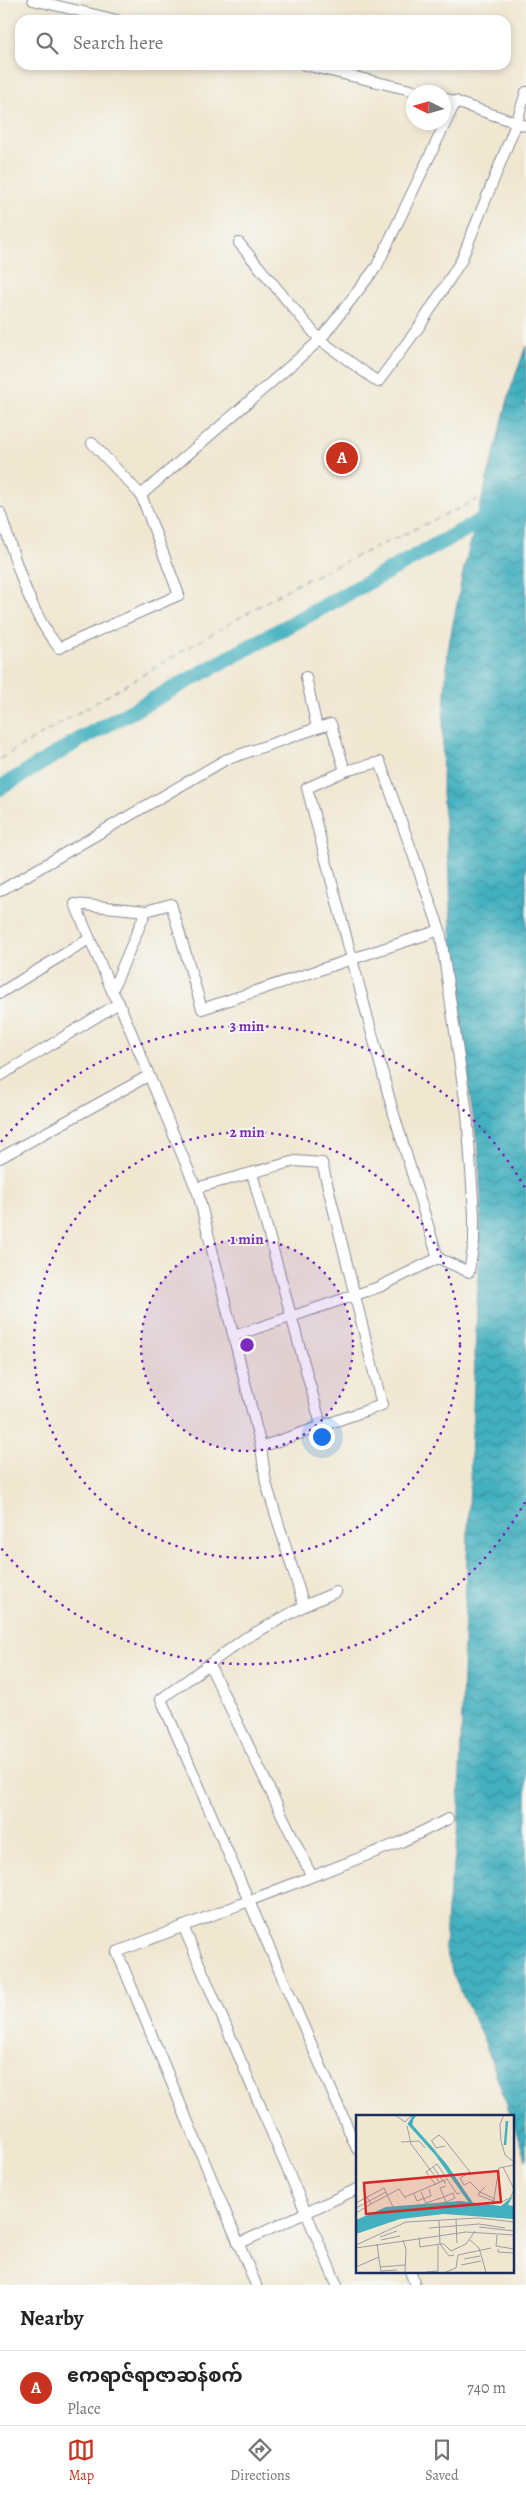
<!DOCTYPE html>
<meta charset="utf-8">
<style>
:root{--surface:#fff;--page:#f6f6f6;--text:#222;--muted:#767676;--line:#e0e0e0;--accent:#c8321e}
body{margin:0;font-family:Alegreya,"Noto Sans Myanmar",serif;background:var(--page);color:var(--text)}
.compass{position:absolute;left:406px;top:85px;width:45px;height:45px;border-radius:50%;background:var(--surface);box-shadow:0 2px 8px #0003;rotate:275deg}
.you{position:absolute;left:321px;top:1436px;width:18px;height:18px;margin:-12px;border:4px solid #fff;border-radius:50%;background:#1a73e8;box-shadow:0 0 0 8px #1a73e833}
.badge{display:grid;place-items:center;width:32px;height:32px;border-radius:50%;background:var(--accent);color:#fff;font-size:16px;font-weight:700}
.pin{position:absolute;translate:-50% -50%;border:2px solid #fff;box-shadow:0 1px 5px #0006}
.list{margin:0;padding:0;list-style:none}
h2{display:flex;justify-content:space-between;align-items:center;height:65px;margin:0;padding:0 20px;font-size:21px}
h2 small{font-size:16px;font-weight:400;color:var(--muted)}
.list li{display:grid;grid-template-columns:32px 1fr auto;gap:15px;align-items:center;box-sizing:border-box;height:75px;padding:0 20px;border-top:1px solid var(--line)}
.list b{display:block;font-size:19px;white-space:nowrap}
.list p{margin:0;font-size:16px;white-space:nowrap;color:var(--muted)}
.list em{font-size:16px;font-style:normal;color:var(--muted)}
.icon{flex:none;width:28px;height:28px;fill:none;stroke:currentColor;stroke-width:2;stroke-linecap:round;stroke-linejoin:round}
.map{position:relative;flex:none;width:526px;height:2285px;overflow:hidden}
.search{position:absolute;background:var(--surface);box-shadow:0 2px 8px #0003;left:15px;right:15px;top:15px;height:55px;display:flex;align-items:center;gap:12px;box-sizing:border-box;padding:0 18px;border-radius:15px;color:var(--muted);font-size:19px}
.sheet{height:140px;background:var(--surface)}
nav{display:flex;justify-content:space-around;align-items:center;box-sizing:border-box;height:70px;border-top:1px solid var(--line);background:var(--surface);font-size:14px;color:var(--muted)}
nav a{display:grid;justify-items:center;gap:2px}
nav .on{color:var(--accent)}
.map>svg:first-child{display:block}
.water{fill:url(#water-waves);stroke:#2f708e}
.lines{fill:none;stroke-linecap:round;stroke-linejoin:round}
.river{stroke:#43b0bf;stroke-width:16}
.ferry{stroke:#295c80;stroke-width:1;stroke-dasharray:6 5;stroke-linecap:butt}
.street-casing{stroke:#868b98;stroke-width:12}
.street{stroke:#fff;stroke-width:10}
.ring{fill:none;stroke:#7b2cbf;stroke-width:2.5;stroke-dasharray:2.5 5}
.inset-river{fill:none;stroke:#43b0bf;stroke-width:2.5}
.inset-road{fill:none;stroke:#9b9da3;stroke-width:1}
.view{fill:#d62828;fill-opacity:0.15;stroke:#d62828;stroke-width:2.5}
.inset-edge{fill:none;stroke:#1b2f5e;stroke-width:2.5}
.centre{fill:#7b2cbf;stroke:#f6f6f2;stroke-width:2.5}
.ring-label{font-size:15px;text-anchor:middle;font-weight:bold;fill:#7b2cbf;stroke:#f6f6f2;stroke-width:4;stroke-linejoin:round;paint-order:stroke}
</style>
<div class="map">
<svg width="526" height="2285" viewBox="0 0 526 2285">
<defs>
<pattern id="water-waves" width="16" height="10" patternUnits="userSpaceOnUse" patternTransform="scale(1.25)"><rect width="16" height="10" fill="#43b0bf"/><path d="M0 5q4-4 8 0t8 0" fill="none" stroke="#37909e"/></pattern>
</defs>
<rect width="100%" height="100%" fill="#f6f6f2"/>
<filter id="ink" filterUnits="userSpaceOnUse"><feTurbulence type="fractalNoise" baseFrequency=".02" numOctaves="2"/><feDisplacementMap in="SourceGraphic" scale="10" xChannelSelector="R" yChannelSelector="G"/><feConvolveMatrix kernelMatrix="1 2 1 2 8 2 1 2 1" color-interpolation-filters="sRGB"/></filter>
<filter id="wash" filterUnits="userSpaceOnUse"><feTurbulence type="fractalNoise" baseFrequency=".0096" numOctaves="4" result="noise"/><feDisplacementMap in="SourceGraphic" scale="20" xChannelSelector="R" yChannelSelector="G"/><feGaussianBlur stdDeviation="1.12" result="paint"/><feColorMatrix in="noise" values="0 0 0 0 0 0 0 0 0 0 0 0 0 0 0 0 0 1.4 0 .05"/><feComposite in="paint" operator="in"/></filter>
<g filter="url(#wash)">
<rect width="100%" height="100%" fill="#f0e7d1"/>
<polygon class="water" points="526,346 526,2160 486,2045 453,1975 445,1946 447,1909 458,1837 465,1609 481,1205 479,1153 470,1098 451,930 450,875 442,794 443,725 448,650 463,572 511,388"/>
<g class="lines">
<polyline class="river" points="0,788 79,740 526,496"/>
<polyline class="ferry" points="0,759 293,586 526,477"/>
</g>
</g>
<g filter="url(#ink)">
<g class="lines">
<defs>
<g id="street">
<polyline points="33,0 117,20"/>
<polyline points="305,65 419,92"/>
<polyline points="444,98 526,126"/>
<polyline points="456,101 377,266 320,340 378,382 421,324 461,261 516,124 526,92"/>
<polyline points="92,443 141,495"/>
<path d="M0,512c15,46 28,99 59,136l120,-53 -38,-100 179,-155 -81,-97"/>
<polyline points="317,728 331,724 345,771"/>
<polyline points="0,891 225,760 317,728 306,677"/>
<polyline points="146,911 75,904 112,991 119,1003 198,1193 261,1447 266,1483 304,1606"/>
<polyline points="112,991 146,911 171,904 202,1009 352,959 392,1108 438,1258"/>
<polyline points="0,993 89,939"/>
<polyline points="0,1076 119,1003"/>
<polyline points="0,1158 148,1076"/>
<polyline points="252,1173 321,1425"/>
<polyline points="196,1188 295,1161 322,1163 382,1405 261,1447"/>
<polyline points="234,1336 379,1287 438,1258 469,1272 474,1242 474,1214 467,1113 440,930 380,762 345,771 307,788 352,959 440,930"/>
<polyline points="336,1592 304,1606 244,1639 161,1699 357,2149"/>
<polyline points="209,1664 311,1875"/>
<polyline points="183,1926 337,2285"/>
<polyline points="238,2244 357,2189"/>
<polyline points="410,2271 415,2285"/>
<polyline points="256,2285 117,1952 401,1842 448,1819"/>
</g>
</defs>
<use href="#street" class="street-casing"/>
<use href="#street" class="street"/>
</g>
</g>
<circle cx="247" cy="1345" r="106" fill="#7b2cbf" fill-opacity=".12"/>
<g class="ring">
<circle cx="247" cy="1345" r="106"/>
<circle cx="247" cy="1345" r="213"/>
<path d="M525 1502A319 319 0 0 1 1 1548M1 1142A319 319 0 0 1 525 1188"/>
</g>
<g transform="translate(356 2115)">
<rect width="158" height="158" fill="#f0e7d1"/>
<path d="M157,81l-5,9 5,1v13l-69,-5 -44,5 -44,15v-14l30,-13 74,-6 41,5z" fill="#43b0bf"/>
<path class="inset-river" d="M57,0l-2,10 23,26 38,54M59,0l-6,9 36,40 32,47 15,2M149,30l2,-24M137,91l-1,7 22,-1"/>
<path class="inset-road" d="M39,0l10,7 7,-7M148,0l-4,9 1,17 4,14 9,7M51,11l4,18 29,39M75,26l8,-6 5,4 26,33 -10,6 4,7 6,-3 10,10 5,-5M76,26l4,7 9,-2M45,27l18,-1 6,7M77,52l10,14M147,52l11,22M80,70l-10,-13 11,-8 20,30 3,-1M65,77l6,14 19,-4 9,-4 -2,-5 -9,4 2,5M58,79l3,7 14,-5 -2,-7M11,82l4,7 28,-15 7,10M49,82l40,-17v4M139,84l-15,-7 -2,3 21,8 11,-5 4,-8M0,88l28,-15 9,19M70,88l18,-6 -4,-9 6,-2M137,90l6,-37 15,-3M0,93l30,-16M0,98l15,-9M100,104l1,24M83,105l1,24h4l7,7 15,-7 9,-13M123,112l35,4M73,113l50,-4 26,4M141,120l-1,11 18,3M24,122l17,-6M63,122l1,10 20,-3 9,12 5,-1M25,125l19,-4M47,125l3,9 -1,23M114,125l9,8 7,24M21,129l4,28M0,130l50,-23 72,-4 36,4M0,133l110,-16 48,3M142,134v3l16,1M108,144l16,-3M105,150l20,-4M0,152l23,-10M24,152l25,-2M25,156l16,-1M70,157l12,-1v-26M90,157l10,-4 2,-13 33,-7"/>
<path class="view" d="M142,56l3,31 -135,12 -2,-31z"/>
<rect width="158" height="158" class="inset-edge"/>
</g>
<circle cx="247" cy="1345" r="8" class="centre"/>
<g class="ring-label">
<text x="247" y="1031">3 min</text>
<text x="247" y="1137">2 min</text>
<text x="247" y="1244">1 min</text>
</g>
</svg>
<svg class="compass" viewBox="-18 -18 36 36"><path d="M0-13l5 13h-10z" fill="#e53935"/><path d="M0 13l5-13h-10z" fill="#767676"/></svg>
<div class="you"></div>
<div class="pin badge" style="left:342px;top:458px">A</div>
<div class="search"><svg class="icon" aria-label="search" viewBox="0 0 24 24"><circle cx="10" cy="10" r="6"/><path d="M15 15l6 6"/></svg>Search here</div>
</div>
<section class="sheet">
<h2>Nearby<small></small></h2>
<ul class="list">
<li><span class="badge">A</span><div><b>ဧကရာဇ်ရာဇာဆန်စက်</b><p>Place</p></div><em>740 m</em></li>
</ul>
</section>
<nav>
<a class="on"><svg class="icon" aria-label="map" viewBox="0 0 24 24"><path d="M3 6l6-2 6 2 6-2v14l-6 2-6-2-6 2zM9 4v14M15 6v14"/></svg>Map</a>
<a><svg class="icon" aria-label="directions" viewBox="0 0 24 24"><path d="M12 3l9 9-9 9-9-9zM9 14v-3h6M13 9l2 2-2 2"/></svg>Directions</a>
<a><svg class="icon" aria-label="saved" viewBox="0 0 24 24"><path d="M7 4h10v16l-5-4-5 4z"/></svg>Saved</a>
</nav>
